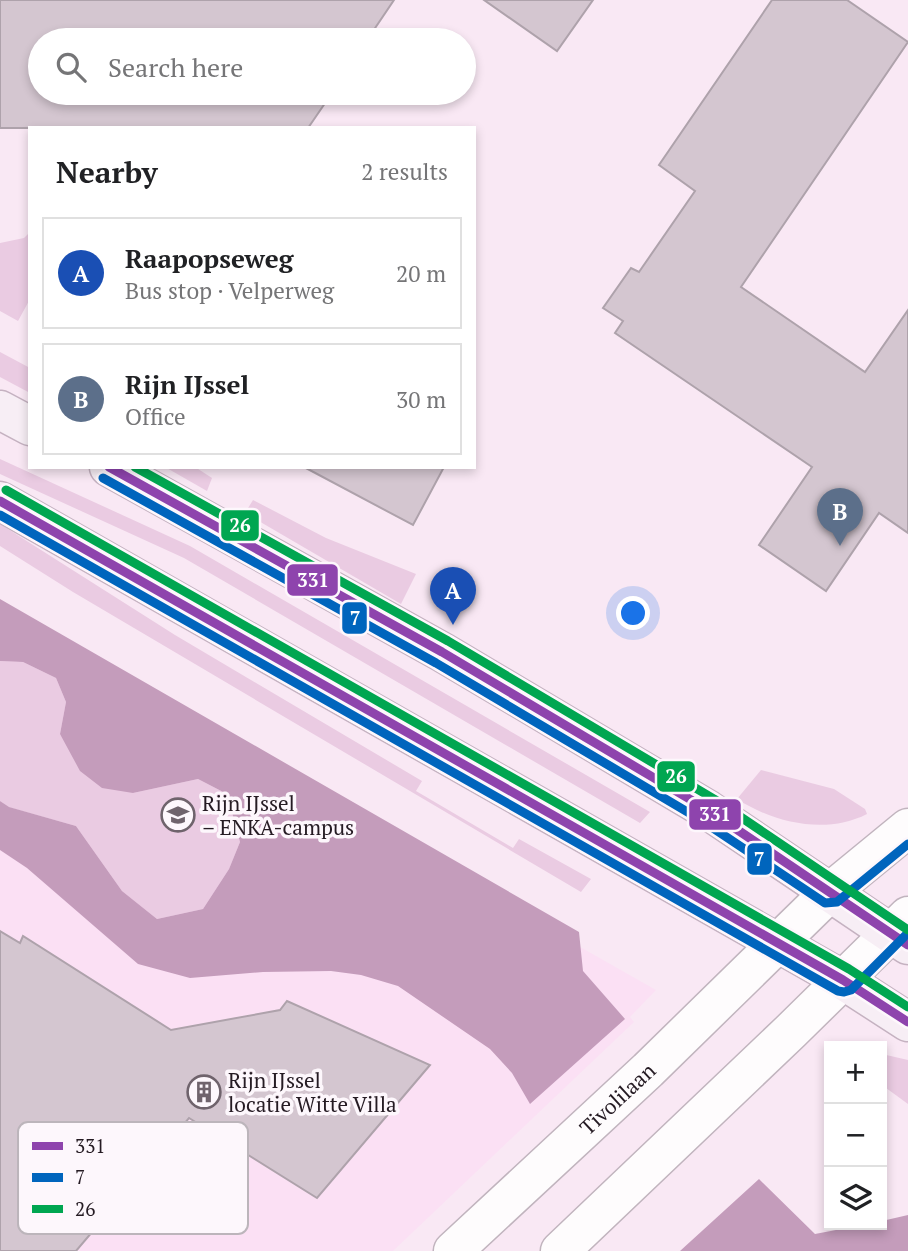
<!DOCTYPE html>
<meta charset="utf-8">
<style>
:root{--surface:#fff;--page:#f6f6f6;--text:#202124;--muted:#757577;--line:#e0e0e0;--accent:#0f766e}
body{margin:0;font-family:"PT Serif",serif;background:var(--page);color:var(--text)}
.controls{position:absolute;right:21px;bottom:21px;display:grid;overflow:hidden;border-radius:0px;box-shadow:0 4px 10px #0003}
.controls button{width:63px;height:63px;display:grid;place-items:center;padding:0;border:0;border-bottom:2px solid var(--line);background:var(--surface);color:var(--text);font:35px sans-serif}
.you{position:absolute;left:634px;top:614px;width:24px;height:24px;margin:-18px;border:5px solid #fff;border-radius:50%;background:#1a73e8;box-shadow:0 0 0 10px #1a73e833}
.badge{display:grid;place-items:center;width:46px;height:46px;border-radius:50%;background:var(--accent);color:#fff;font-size:23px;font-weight:700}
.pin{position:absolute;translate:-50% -58px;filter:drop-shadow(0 2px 4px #0008)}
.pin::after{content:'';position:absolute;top:37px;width:24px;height:21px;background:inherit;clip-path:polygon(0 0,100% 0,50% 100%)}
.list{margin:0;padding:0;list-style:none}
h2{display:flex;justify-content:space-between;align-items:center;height:91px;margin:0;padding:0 28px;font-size:30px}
h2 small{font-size:23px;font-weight:400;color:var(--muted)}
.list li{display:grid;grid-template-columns:46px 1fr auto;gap:21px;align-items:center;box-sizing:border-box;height:112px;margin:0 14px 14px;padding:0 14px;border:2px solid var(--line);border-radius:0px}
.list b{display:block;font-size:26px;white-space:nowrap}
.list p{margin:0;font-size:23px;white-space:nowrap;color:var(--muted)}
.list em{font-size:23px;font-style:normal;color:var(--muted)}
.icon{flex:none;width:38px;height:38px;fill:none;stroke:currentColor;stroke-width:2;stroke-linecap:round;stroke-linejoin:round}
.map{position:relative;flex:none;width:908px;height:1251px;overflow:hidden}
.search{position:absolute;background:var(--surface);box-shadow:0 4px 10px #0003;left:28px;top:28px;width:448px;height:77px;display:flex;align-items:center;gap:18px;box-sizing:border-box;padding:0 24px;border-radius:38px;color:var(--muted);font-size:26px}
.panel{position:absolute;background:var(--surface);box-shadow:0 4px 10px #0003;left:28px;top:126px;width:448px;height:343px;border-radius:0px}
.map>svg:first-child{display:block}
.built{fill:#fbe0f4}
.green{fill:#eacbe2}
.water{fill:#c49cbb}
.building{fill:#d4c6d0;stroke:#aea2ab;stroke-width:2}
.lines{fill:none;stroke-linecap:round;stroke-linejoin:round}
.minor-casing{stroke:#c1b4be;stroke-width:41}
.major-casing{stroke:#c5b2c1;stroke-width:41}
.minor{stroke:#fefcfd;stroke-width:38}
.major{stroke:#f7eef5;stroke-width:38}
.bus-1-casing{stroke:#fdf7fc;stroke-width:14}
.bus-2-casing{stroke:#fdf7fc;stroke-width:14}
.bus-3-casing{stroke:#fdf7fc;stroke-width:14}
.bus-1{stroke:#8e44ad;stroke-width:9}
.bus-2{stroke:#0065bd;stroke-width:9}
.bus-3{stroke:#00a651;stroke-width:9}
.labels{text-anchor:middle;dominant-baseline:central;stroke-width:7;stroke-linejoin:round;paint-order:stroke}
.poi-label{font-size:21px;fill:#251b23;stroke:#fdf7fc;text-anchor:start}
.street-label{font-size:21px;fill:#251b23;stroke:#fdf7fc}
.key{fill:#fdf7fc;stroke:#bcb5bb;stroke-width:2}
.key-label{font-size:19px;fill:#251b23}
.line-badge{stroke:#fdf7fc;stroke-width:2.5}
.badge-label{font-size:19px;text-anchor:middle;font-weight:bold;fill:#fff}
</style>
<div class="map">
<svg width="908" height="1251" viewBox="0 0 908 1251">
<rect width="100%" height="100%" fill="#f9e8f4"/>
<polygon class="built" points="0,607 485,893 656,990 630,1017 634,1022 393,1251 0,1251"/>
<g class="green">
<polygon points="30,232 30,299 18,321 0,311 0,243 24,238"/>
<polygon points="0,352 30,368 30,393 0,377"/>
<polygon points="0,459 190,546 650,812 640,823 184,558 0,474"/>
<polygon points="165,467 195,467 212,478 207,491"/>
<polygon points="253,500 326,538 416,574 401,604 245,513"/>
<polygon points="0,524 175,635 422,781 416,791 513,848 519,839 591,879 581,892 73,592 0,546"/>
<polygon points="0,661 23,662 56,678 66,702 60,734 133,793 198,779 227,794 240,842 229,869 203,909 157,919 122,891 76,826 8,807 0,801"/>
<path d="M761,770l73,19 31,20 2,5c-41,21 -93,9 -130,-15z"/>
<polygon points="882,1054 908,1060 908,1104 882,1085"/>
</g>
<g class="water">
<polygon points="0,599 579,932 583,971 625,1019 530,1104 512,1073 490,1049 398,986 361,975 331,971 263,972 190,978 138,964 27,868 0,850 0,801 9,807 76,826 122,891 157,919 203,909 229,869 240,842 227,794 198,779 133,793 102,788 80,771 60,734 66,702 56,678 23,662 0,661"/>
<polygon points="759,1179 815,1234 862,1225 882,1225 882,1221 908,1215 908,1251 680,1251"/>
</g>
<g class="building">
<polygon points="0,0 394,0 367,40 40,40 40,93 332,93 308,128 0,128"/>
<polygon points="484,0 593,0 557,51"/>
<polygon points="772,0 847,0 908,42 741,287 865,372 908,310 908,533 879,513 826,591 759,545 812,467 615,333 623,321 603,308 631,268 639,272 695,191 659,165"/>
<polygon points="304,467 444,467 413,525"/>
<polygon points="0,931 20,943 23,936 171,1030 280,1010 287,1001 430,1065 317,1198 189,1118 76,1251 0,1251"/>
</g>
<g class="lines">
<defs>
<g id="minor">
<path id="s1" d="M453,1251l195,-181 182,-178 78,-64"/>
<polyline points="560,1251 791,1031 908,916"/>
</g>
<g id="major">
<polyline points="0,410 30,426"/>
<polyline points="109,467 442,652 708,810 908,945"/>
<polyline points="0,501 843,980 908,1022"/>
</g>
</defs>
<use href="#minor" class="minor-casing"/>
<use href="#major" class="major-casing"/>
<use href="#minor" class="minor"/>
<use href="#major" class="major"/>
<defs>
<g id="bus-1">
<polyline points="109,467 442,652 708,810 908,945"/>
<polyline points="0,501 843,980 908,1022"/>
</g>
<g id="bus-2">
<polyline points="103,478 436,663 701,820 825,903 837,902 908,844"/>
<polyline points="0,515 838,991 844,992 851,990 908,933"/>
</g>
<g id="bus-3">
<polyline points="135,467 448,641 714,799 908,930"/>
<polyline points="6,490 849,969 908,1007"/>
</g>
</defs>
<use href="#bus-1" class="bus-1-casing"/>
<use href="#bus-2" class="bus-2-casing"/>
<use href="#bus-3" class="bus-3-casing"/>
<use href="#bus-1" class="bus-1"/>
<use href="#bus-2" class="bus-2"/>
<use href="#bus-3" class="bus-3"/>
</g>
<defs>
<symbol id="university-ring" viewBox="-11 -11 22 22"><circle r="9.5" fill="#fdf7fc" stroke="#6f636c" stroke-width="1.5"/><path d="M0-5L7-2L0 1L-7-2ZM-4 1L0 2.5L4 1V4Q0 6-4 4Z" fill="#6f636c"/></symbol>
<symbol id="building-ring" viewBox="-11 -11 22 22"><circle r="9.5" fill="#fdf7fc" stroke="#6f636c" stroke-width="1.5"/><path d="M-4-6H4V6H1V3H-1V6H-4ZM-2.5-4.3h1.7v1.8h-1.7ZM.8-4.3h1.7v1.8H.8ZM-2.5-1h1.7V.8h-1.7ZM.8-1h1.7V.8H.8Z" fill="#6f636c"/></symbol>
</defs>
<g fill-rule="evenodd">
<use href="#university-ring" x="159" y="796" width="38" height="38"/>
<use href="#building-ring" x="185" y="1073" width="38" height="38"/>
</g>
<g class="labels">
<g class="poi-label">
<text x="202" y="803">Rijn IJssel<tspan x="202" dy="24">– ENKA-campus</tspan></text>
<text x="228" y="1080">Rijn IJssel<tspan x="228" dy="24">locatie Witte Villa</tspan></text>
</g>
<g class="street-label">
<text stroke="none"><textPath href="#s1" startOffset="224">Tivolilaan</textPath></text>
</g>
</g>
<rect x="18" y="1122" width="230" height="112" rx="10" class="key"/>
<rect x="32" y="1142" width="31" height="8" fill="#8e44ad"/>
<rect x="32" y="1173" width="31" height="9" fill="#0065bd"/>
<rect x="32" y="1205" width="31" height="8" fill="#00a651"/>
<g class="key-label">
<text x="75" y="1153">331</text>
<text x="75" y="1184">7</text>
<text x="75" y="1216">26</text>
</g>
<g class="line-badge">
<rect x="220" y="509" width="40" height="33" rx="7" fill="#00a651"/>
<rect x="286" y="563" width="53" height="34" rx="7" fill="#8e44ad"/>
<rect x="341" y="601" width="27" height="34" rx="7" fill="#0065bd"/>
<rect x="656" y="760" width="40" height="33" rx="7" fill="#00a651"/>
<rect x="688" y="798" width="54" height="33" rx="7" fill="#8e44ad"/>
<rect x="746" y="842" width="27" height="34" rx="7" fill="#0065bd"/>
</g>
<g class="badge-label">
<text x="240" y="532">26</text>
<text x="313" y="587">331</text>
<text x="355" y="625">7</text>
<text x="676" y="783">26</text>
<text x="715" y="821">331</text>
<text x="759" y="866">7</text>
</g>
</svg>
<div class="controls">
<button>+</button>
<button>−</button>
<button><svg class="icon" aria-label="layers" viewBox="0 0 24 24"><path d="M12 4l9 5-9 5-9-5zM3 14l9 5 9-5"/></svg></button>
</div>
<div class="you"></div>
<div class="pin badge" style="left:453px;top:625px;background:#1a4fb4">A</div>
<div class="pin badge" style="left:840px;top:546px;background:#5c6f8a">B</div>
<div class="search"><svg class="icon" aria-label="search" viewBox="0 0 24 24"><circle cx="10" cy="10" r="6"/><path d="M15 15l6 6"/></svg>Search here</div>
<section class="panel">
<h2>Nearby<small>2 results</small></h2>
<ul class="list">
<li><span class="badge" style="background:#1a4fb4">A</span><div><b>Raapopseweg</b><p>Bus stop · Velperweg</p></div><em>20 m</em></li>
<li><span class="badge" style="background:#5c6f8a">B</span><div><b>Rijn IJssel</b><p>Office</p></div><em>30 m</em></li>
</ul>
</section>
</div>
